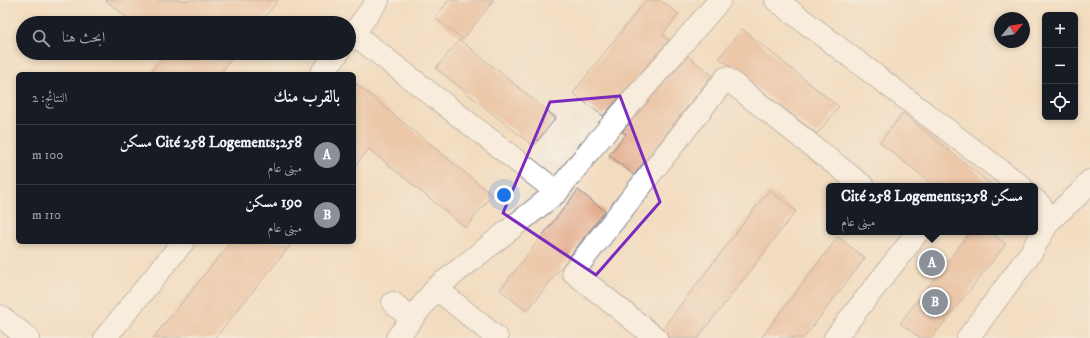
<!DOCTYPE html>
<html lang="ar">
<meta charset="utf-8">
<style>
:root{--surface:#171b24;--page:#20242c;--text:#f1f3f6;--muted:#9ea1a6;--line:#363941;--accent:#8c9099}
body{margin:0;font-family:"IM FELL DW Pica",Amiri,serif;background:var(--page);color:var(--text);direction:rtl}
.controls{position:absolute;right:12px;top:12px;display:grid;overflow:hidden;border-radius:6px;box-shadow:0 2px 6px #0003}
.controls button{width:36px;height:36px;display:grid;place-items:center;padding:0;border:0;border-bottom:1px solid var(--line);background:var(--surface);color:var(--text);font:20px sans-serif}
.compass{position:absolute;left:994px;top:12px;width:36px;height:36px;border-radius:50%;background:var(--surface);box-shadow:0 2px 6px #0003;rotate:60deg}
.you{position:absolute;left:504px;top:195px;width:14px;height:14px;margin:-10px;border:3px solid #fff;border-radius:50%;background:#1a73e8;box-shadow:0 0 0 6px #1a73e833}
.badge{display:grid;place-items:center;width:26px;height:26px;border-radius:50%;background:var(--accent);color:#fff;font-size:13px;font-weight:700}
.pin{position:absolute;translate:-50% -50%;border:2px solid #fff;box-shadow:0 1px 4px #0006}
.popup{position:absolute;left:826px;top:183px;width:212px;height:52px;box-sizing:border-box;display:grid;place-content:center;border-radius:6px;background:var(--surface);filter:drop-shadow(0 1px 3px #0005);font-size:13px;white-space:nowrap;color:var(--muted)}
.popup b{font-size:15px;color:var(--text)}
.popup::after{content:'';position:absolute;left:50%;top:100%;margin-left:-8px;border:8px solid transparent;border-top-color:var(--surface)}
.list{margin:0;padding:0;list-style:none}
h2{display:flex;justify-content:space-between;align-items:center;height:52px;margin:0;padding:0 16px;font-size:17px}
h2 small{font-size:13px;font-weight:400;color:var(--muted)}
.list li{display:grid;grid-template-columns:26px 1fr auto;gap:12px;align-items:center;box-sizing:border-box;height:60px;padding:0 16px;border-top:1px solid var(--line)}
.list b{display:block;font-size:15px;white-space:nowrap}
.list p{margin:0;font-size:13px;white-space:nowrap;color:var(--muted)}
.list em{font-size:13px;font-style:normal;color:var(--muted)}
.icon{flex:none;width:22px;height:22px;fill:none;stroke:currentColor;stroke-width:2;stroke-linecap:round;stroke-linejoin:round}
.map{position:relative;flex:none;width:1090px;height:338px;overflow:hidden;direction:ltr}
.search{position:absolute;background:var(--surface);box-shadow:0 2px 6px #0003;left:16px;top:16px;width:340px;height:44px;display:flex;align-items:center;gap:10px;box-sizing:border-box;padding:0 14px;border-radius:22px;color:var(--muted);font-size:15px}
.panel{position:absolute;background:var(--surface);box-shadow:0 2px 6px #0003;left:16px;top:72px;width:340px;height:172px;border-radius:6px;direction:rtl}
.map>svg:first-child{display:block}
.building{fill:#e4ae8d}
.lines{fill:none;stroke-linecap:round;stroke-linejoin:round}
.minor-casing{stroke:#86868e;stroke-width:24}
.minor{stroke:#fff;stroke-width:22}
.marked{fill:none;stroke:#7b2cbf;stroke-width:3;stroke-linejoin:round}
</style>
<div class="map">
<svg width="1090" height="338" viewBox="0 0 1090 338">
<rect width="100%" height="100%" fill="#f6f6f2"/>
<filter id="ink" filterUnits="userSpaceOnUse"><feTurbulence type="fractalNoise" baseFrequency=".025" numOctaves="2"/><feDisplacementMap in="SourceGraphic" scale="8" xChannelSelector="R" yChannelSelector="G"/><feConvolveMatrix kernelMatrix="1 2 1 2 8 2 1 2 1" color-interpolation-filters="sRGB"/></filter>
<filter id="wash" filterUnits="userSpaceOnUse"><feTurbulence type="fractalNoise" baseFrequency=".012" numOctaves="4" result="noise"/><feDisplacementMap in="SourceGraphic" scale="16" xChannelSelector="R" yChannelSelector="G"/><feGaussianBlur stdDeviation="0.9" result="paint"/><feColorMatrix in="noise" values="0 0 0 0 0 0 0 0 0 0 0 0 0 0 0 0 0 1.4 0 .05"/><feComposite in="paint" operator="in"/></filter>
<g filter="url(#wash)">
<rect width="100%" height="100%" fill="#f2dcbf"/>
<g id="blocks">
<g class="building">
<polygon points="105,0 278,0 260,23 134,23"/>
<polygon points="449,0 494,0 463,39 435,18"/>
<polygon points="646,0 660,0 679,14 662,35 669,40 603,116 573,93"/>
<polygon points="742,29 839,107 817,134 719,58"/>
<polygon points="460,40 556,118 533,146 436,68"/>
<polygon points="166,53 236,53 220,74 149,74"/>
<polygon points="688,56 712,75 634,175 609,155 626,134 622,132"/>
<polygon points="354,82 492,195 466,228 369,149 354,167"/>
<polygon points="903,113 993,186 934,186 880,142"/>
<polygon points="578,190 605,211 527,311 500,290"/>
<polygon points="769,190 796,211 698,338 668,338 667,333 663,328"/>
<polygon points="970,232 990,232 1006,244 932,338 920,338 900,323"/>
<polygon points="838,237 865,258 804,338 761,338"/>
<polygon points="231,242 293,242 215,338 153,338"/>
</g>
</g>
</g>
<g filter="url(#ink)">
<use href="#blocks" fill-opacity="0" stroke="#86868e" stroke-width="1"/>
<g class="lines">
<defs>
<g id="minor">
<polyline points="776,0 1021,186"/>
<polyline points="354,34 557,192"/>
<polyline points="349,40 378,0"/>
<polyline points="321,74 338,53"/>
<polyline points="1049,221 1080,193 1090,181"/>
<polyline points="436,288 497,338"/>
<polyline points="393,303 412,319"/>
<polyline points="0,316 28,338"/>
<polyline points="105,338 183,242"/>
<polyline points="397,338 436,288 557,192 590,150 720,0"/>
<polyline points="656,338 573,272 726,78 863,186"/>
<polyline points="835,338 918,232"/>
<polyline points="968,338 1032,251 1049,221 1041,206 1035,200"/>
</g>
</defs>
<use href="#minor" class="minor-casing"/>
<use href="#minor" class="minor"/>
</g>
</g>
<path d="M0 0H1090V338H0ZM620,96l40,106 -64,73 -93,-62 47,-111z" fill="#f2dcbf" fill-opacity=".55" fill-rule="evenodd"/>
<path class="marked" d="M620,96l40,106 -64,73 -93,-62 47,-111z"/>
</svg>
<div class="controls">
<button>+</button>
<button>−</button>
<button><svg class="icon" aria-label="locate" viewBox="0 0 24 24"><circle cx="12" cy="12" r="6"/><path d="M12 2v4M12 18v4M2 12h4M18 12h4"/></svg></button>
</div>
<svg class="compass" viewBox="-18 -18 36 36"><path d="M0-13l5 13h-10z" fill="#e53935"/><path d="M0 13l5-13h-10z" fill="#9ea1a6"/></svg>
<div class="you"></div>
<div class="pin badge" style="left:932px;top:263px">A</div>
<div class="popup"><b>Cité 258 Logements;258 مسكن</b>مبنى عام</div>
<div class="pin badge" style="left:935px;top:302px">B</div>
<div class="search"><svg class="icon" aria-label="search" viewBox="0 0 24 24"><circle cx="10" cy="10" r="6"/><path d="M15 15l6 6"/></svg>ابحث هنا</div>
<section class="panel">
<h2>بالقرب منك<small>النتائج: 2</small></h2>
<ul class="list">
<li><span class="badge">A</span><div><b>Cité 258 Logements;258 مسكن</b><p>مبنى عام</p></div><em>100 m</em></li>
<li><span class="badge">B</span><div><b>190 مسكن</b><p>مبنى عام</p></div><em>110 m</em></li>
</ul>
</section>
</div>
